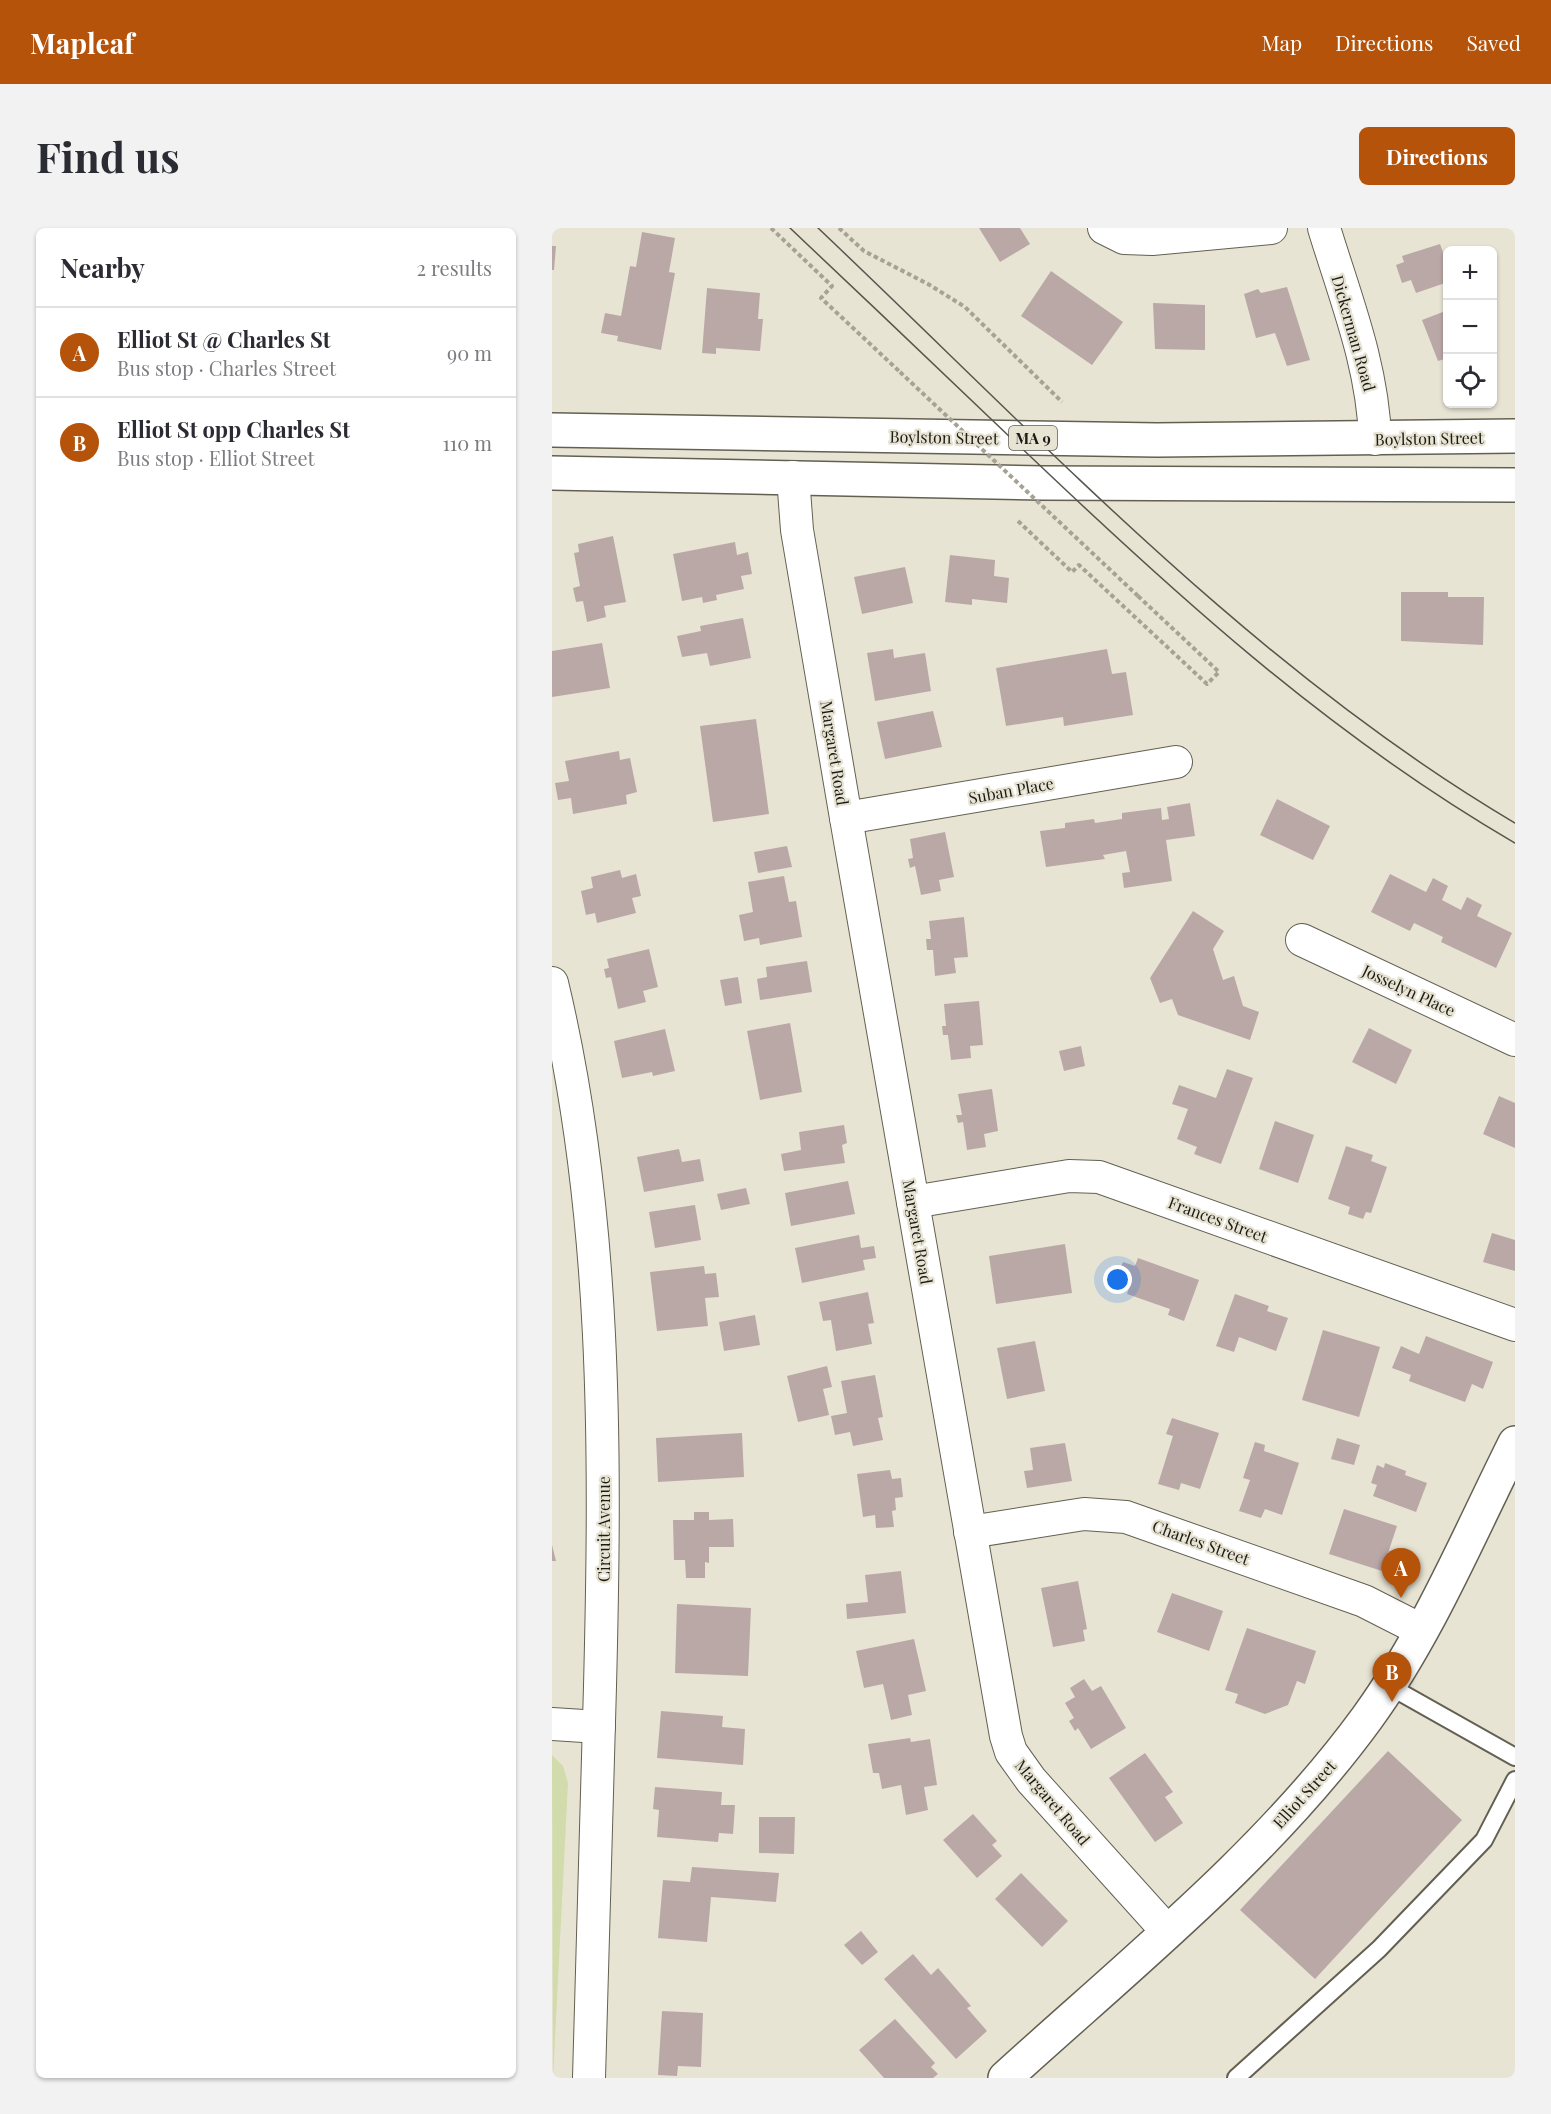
<!DOCTYPE html>
<meta charset="utf-8">
<style>
:root{--surface:#fff;--page:#f2f2f3;--text:#2b2b33;--muted:#7c7c81;--line:#e1e1e2;--accent:#b45309}
body{margin:0;font-family:"Playfair Display",serif;background:var(--page);color:var(--text)}
.controls{position:absolute;right:18px;top:18px;display:grid;overflow:hidden;border-radius:9px;box-shadow:0 2px 4px #0004}
.controls button{width:54px;height:54px;display:grid;place-items:center;padding:0;border:0;border-bottom:2px solid var(--line);background:var(--surface);color:var(--text);font:30px sans-serif}
.you{position:absolute;left:566px;top:1052px;width:21px;height:21px;margin:-15px;border:4px solid #fff;border-radius:50%;background:#1a73e8;box-shadow:0 0 0 9px #1a73e833}
.badge{display:grid;place-items:center;width:39px;height:39px;border-radius:50%;background:var(--accent);color:#fff;font-size:20px;font-weight:700}
.pin{position:absolute;translate:-50% -50px;filter:drop-shadow(0 2px 3px #0008)}
.pin::after{content:'';position:absolute;top:32px;width:21px;height:18px;background:inherit;clip-path:polygon(0 0,100% 0,50% 100%)}
.list{margin:0;padding:0;list-style:none}
h2{display:flex;justify-content:space-between;align-items:center;height:78px;margin:0;padding:0 24px;font-size:26px}
h2 small{font-size:20px;font-weight:400;color:var(--muted)}
.list li{display:grid;grid-template-columns:39px 1fr auto;gap:18px;align-items:center;box-sizing:border-box;height:90px;padding:0 24px;border-top:2px solid var(--line)}
.list b{display:block;font-size:22px;white-space:nowrap}
.list p{margin:0;font-size:20px;white-space:nowrap;color:var(--muted)}
.list em{font-size:20px;font-style:normal;color:var(--muted)}
.icon{flex:none;width:33px;height:33px;fill:none;stroke:currentColor;stroke-width:2;stroke-linecap:round;stroke-linejoin:round}
.map{position:relative;flex:none;width:963px;height:1850px;overflow:hidden;border-radius:9px}
header{display:flex;align-items:center;gap:36px;box-sizing:border-box;height:84px;padding:0 30px;background:var(--accent);color:#fff}
header strong{font-size:28px}
nav{display:flex;gap:33px;margin-inline-start:auto;font-size:21px}
.intro{display:flex;align-items:center;justify-content:space-between;box-sizing:border-box;height:144px;padding:0 36px}
h1{margin:0;font-size:42px}
.button{padding:15px 27px;border-radius:9px;background:var(--accent);color:#fff;font-size:21px;font-weight:700}
main{display:flex;gap:36px;padding:0 36px}
aside{flex:1;background:var(--surface);border-radius:9px;box-shadow:0 2px 4px #0004}
.map>svg:first-child{display:block}
.green{fill:#d2dbac}
.building{fill:#baa8a7}
.lines{fill:none;stroke-linecap:round;stroke-linejoin:round}
.service-casing{stroke:#636052;stroke-width:20}
.minor-casing{stroke:#636052;stroke-width:34}
.tertiary-casing{stroke:#636052;stroke-width:36}
.trunk-casing{stroke:#636052;stroke-width:36}
.path{stroke:#a6a296;stroke-width:4;stroke-dasharray:4.5 3;stroke-linecap:butt}
.service{stroke:#fff;stroke-width:16}
.minor{stroke:#fff;stroke-width:32}
.tertiary{stroke:#fff;stroke-width:33}
.trunk{stroke:#fff;stroke-width:33}
.tram{stroke:#58554d;stroke-width:1.5}
.path-bridge{stroke:#a6a296;stroke-width:4;stroke-dasharray:4.5 3;stroke-linecap:butt}
.labels{text-anchor:middle;dominant-baseline:central;stroke-width:4.5;stroke-linejoin:round;paint-order:stroke}
.shield{fill:#e8e4d4;stroke:#59574e;stroke-width:1.5}
.shield-label{font-size:15px;font-weight:bold;fill:#1c1a15}
.street-label{font-size:16px;fill:#1c1a15;stroke:#e8e4d4}
</style>
<header>
<strong>Mapleaf</strong>
<nav><a>Map</a><a>Directions</a><a>Saved</a></nav>
</header>
<div class="intro"><h1>Find us</h1><a class="button">Directions</a></div>
<main>
<aside>
<h2>Nearby<small>2 results</small></h2>
<ul class="list">
<li><span class="badge">A</span><div><b>Elliot St @ Charles St</b><p>Bus stop · Charles Street</p></div><em>90 m</em></li>
<li><span class="badge">B</span><div><b>Elliot St opp Charles St</b><p>Bus stop · Elliot Street</p></div><em>110 m</em></li>
</ul>
</aside>
<div class="map">
<svg width="963" height="1850" viewBox="0 0 963 1850">
<rect width="100%" height="100%" fill="#e8e4d4"/>
<polygon class="green" points="0,1527 11,1538 16,1555 1,1850"/>
<g class="building">
<polygon points="427,0 468,0 478,16 448,34"/>
<polygon points="90,4 123,10 117,44 123,45 109,122 65,113 66,108 49,105 53,85 69,88 78,38 84,39"/>
<polygon points="888,16 896,38 896,54 864,65 859,52 850,55 844,37 852,34 850,28"/>
<polygon points="0,18 4,18 2,42 0,42"/>
<polygon points="499,43 571,94 540,137 469,88"/>
<polygon points="735,59 758,132 735,138 723,105 704,110 692,66 706,61 709,65"/>
<polygon points="155,60 208,65 206,91 211,91 208,123 164,120 164,126 150,125"/>
<polygon points="601,75 653,77 653,122 603,121"/>
<polygon points="896,82 896,130 886,133 870,92"/>
<polygon points="61,308 74,374 52,378 54,389 35,394 31,373 24,374 21,360 28,358 22,325 27,324 26,316"/>
<polygon points="183,314 185,327 196,324 200,346 189,348 192,361 164,367 165,372 151,375 150,369 130,373 121,326"/>
<polygon points="398,327 443,332 442,348 457,350 455,375 420,371 420,377 393,374"/>
<polygon points="353,339 361,375 310,386 302,349"/>
<polygon points="849,364 896,364 896,369 932,369 931,417 849,413"/>
<polygon points="191,390 199,430 158,438 155,425 130,429 125,408 149,403 148,398"/>
<polygon points="50,415 58,460 0,469 0,423"/>
<polygon points="341,421 342,430 373,425 379,463 323,473 315,425"/>
<polygon points="555,421 560,446 574,444 581,487 512,498 511,489 454,498 444,440"/>
<polygon points="381,483 390,519 333,531 325,494"/>
<polygon points="204,491 217,586 161,594 148,498"/>
<polygon points="67,523 68,532 78,530 85,564 74,567 75,576 21,586 19,570 6,572 3,555 17,553 13,533"/>
<polygon points="725,571 778,598 761,632 708,607"/>
<polygon points="638,575 643,608 614,612 620,653 572,660 570,645 578,644 574,623 551,627 553,631 494,639 488,603 513,600 513,595 542,591 543,595 570,591 570,585 609,580 610,592 617,591 615,579"/>
<polygon points="393,604 402,649 387,652 389,663 369,667 363,638 358,640 356,631 361,630 358,611"/>
<polygon points="235,618 240,639 206,645 202,624"/>
<polygon points="68,642 70,650 84,646 89,668 80,670 84,685 45,695 43,685 34,687 29,663 41,660 39,649"/>
<polygon points="838,646 874,664 881,650 896,658 890,672 909,682 915,669 930,677 925,688 960,705 944,740 889,714 891,709 862,695 858,703 819,684"/>
<polygon points="232,648 237,674 244,673 250,709 208,717 207,710 192,713 187,687 201,684 196,654"/>
<polygon points="641,683 672,703 661,721 671,752 682,748 691,778 707,784 698,812 626,787 620,771 608,775 598,750"/>
<polygon points="412,689 416,729 402,730 404,745 383,748 381,722 375,722 374,711 379,711 377,693"/>
<polygon points="97,721 106,759 91,763 94,774 66,781 59,749 54,750 52,741 57,740 55,731"/>
<polygon points="255,733 260,764 208,772 205,751 215,749 214,739"/>
<polygon points="186,749 190,775 173,778 168,752"/>
<polygon points="427,773 431,817 418,818 419,830 399,832 396,807 391,807 390,798 394,798 392,776"/>
<polygon points="238,795 250,864 208,872 195,803"/>
<polygon points="817,800 860,822 844,856 800,834"/>
<polygon points="113,801 123,843 101,848 100,844 70,850 62,813"/>
<polygon points="529,818 533,838 512,843 507,823"/>
<polygon points="675,841 701,850 669,936 642,926 645,919 625,911 636,881 620,876 627,857 664,870"/>
<polygon points="440,861 446,903 432,906 434,919 415,922 411,894 406,895 404,887 410,887 406,866"/>
<polygon points="947,868 963,875 963,920 931,906"/>
<polygon points="723,893 762,907 746,955 707,941"/>
<polygon points="292,897 295,915 290,917 293,935 232,943 229,926 249,922 247,904"/>
<polygon points="794,918 821,927 819,933 835,939 819,985 814,984 811,991 796,986 798,979 776,971"/>
<polygon points="127,921 130,934 148,931 152,953 92,964 85,929"/>
<polygon points="296,953 303,986 239,998 233,965"/>
<polygon points="194,960 198,976 169,982 165,966"/>
<polygon points="143,977 149,1012 103,1020 97,984"/>
<polygon points="940,1005 963,1012 963,1043 931,1034"/>
<polygon points="307,1007 309,1020 322,1018 324,1030 311,1032 313,1042 250,1055 243,1020"/>
<polygon points="513,1016 520,1065 444,1076 437,1028"/>
<polygon points="586,1030 647,1052 632,1093 616,1087 618,1081 575,1066 580,1050 566,1046 571,1034 583,1038"/>
<polygon points="152,1038 153,1046 164,1045 167,1069 153,1070 156,1098 105,1103 98,1044"/>
<polygon points="316,1064 322,1095 316,1096 320,1116 284,1123 279,1092 271,1093 267,1074"/>
<polygon points="683,1066 717,1078 715,1083 736,1090 724,1123 687,1109 682,1124 664,1118"/>
<polygon points="203,1087 208,1117 172,1123 167,1094"/>
<polygon points="771,1102 828,1119 807,1189 750,1172"/>
<polygon points="874,1108 941,1134 931,1161 920,1156 913,1174 857,1153 859,1147 840,1140 849,1118 867,1126"/>
<polygon points="483,1113 493,1163 455,1171 445,1120"/>
<polygon points="275,1138 280,1159 271,1161 277,1187 246,1194 235,1148"/>
<polygon points="323,1147 331,1189 326,1190 331,1212 301,1218 298,1204 283,1207 279,1188 295,1185 289,1153"/>
<polygon points="620,1190 667,1205 648,1261 629,1255 627,1262 606,1256 621,1208 614,1206"/>
<polygon points="190,1205 192,1249 106,1254 104,1210"/>
<polygon points="785,1210 808,1217 802,1237 779,1231"/>
<polygon points="703,1214 713,1217 712,1223 747,1235 730,1287 713,1281 709,1290 687,1283 698,1252 691,1250"/>
<polygon points="513,1215 520,1253 475,1260 472,1243 481,1242 478,1220"/>
<polygon points="833,1235 854,1243 853,1247 875,1255 864,1284 821,1268 825,1257 819,1255 825,1237 832,1240"/>
<polygon points="338,1242 340,1251 349,1250 351,1269 343,1270 344,1282 340,1283 342,1299 324,1300 323,1287 311,1289 305,1246"/>
<polygon points="792,1281 845,1298 830,1343 777,1326"/>
<polygon points="142,1284 157,1284 157,1292 181,1291 182,1319 157,1319 157,1335 153,1334 153,1350 134,1350 133,1332 122,1332 121,1292 142,1292"/>
<polygon points="0,1317 4,1333 0,1333"/>
<polygon points="349,1343 354,1385 295,1391 294,1376 316,1374 313,1347"/>
<polygon points="526,1353 535,1401 531,1402 533,1413 501,1419 489,1360"/>
<polygon points="620,1365 671,1383 657,1423 605,1404"/>
<polygon points="125,1376 199,1380 196,1448 123,1445"/>
<polygon points="695,1400 764,1423 753,1456 745,1453 736,1477 713,1486 683,1475 686,1466 673,1462"/>
<polygon points="362,1411 374,1463 356,1467 360,1487 339,1492 331,1456 312,1460 304,1423"/>
<polygon points="532,1451 540,1463 549,1458 574,1500 539,1521 526,1500 523,1503 517,1493 522,1490 513,1475 523,1469 518,1460"/>
<polygon points="109,1483 171,1488 170,1499 193,1501 191,1537 105,1530"/>
<polygon points="358,1510 359,1514 378,1511 385,1557 372,1559 376,1582 354,1587 349,1557 330,1561 327,1545 321,1545 316,1516"/>
<polygon points="836,1523 910,1592 763,1751 688,1682"/>
<polygon points="593,1525 621,1564 613,1569 631,1595 603,1614 557,1550"/>
<polygon points="103,1559 170,1564 169,1577 183,1577 181,1606 167,1605 166,1614 105,1609 107,1582 101,1581"/>
<polygon points="421,1586 445,1613 440,1617 450,1628 425,1650 391,1612"/>
<polygon points="207,1589 243,1589 242,1626 207,1625"/>
<polygon points="140,1639 227,1645 224,1674 159,1669 155,1714 106,1710 111,1652 138,1654"/>
<polygon points="469,1645 516,1693 490,1719 443,1671"/>
<polygon points="309,1703 326,1724 310,1737 292,1717"/>
<polygon points="361,1726 379,1747 386,1740 419,1778 415,1780 435,1803 404,1831 332,1751"/>
<polygon points="110,1783 151,1785 149,1839 126,1838 125,1848 106,1847"/>
<polygon points="343,1791 383,1835 379,1839 386,1846 381,1850 332,1850 307,1822"/>
</g>
<g class="lines">
<defs>
<g id="service">
<polyline points="837,1458 963,1529"/>
<polyline points="684,1850 827,1721 932,1612 963,1552"/>
</g>
<g id="minor">
<polyline points="552,0 572,10 600,11 719,0"/>
<path d="M772,0c21,69 49,138 51,211"/>
<polyline points="241,249 245,302 294,590 454,1508 459,1524 479,1552 615,1703"/>
<polyline points="294,590 624,534"/>
<polyline points="750,712 963,812"/>
<path d="M0,755c55,230 54,468 48,703 -4,131 -7,261 -11,392"/>
<polyline points="361,974 517,948 547,949 963,1097"/>
<polyline points="418,1304 532,1286 574,1289 812,1373 869,1402"/>
<polyline points="0,1496 47,1499"/>
</g>
<path id="tertiary" d="M453,1850c124,-113 263,-224 362,-360 61,-84 102,-183 148,-275"/>
<g id="trunk">
<polyline points="0,202 605,212 963,208"/>
<polyline points="0,245 490,255 963,257"/>
</g>
</defs>
<use href="#service" class="service-casing"/>
<use href="#minor" class="minor-casing"/>
<use href="#tertiary" class="tertiary-casing"/>
<use href="#trunk" class="trunk-casing"/>
<g class="path">
<polyline points="219,0 280,58 269,70 348,144"/>
<polyline points="287,0 312,23 376,56 413,79 510,174"/>
<polyline points="466,293 520,344 527,337 655,456 667,444 586,368"/>
</g>
<use href="#service" class="service"/>
<use href="#minor" class="minor"/>
<use href="#tertiary" class="tertiary"/>
<use href="#trunk" class="trunk"/>
<g class="tram">
<path d="M238,0c74,70 149,141 222,211 157,150 315,295 503,404"/>
<path d="M266,0c220,208 434,440 697,595"/>
</g>
<polyline class="path-bridge" points="348,144 586,368"/>
</g>
<g class="labels">
<rect class="shield" x="457" y="198" width="48" height="24" rx="4.5"/>
<g class="shield-label">
<text x="481" y="210">MA 9</text>
</g>
<g class="street-label">
<text transform="translate(802 105) rotate(74)">Dickerman Road</text>
<text transform="translate(392 209) rotate(1)">Boylston Street</text>
<text transform="translate(877 210) rotate(-1)">Boylston Street</text>
<text transform="translate(283 525) rotate(81)">Margaret Road</text>
<text transform="translate(459 562) rotate(-10)">Suban Place</text>
<text transform="translate(857 762) rotate(25)">Josselyn Place</text>
<text transform="translate(666 991) rotate(20)">Frances Street</text>
<text transform="translate(366 1004) rotate(80)">Margaret Road</text>
<text transform="translate(51 1301) rotate(-90)">Circuit Avenue</text>
<text transform="translate(649 1314) rotate(20)">Charles Street</text>
<text transform="translate(752 1566) rotate(-48)">Elliot Street</text>
<text transform="translate(501 1574) rotate(50)">Margaret Road</text>
</g>
</g>
</svg>
<div class="controls">
<button>+</button>
<button>−</button>
<button><svg class="icon" aria-label="locate" viewBox="0 0 24 24"><circle cx="12" cy="12" r="6"/><path d="M12 2v4M12 18v4M2 12h4M18 12h4"/></svg></button>
</div>
<div class="you"></div>
<div class="pin badge" style="left:849px;top:1370px">A</div>
<div class="pin badge" style="left:840px;top:1474px">B</div>
</div>
</main>
